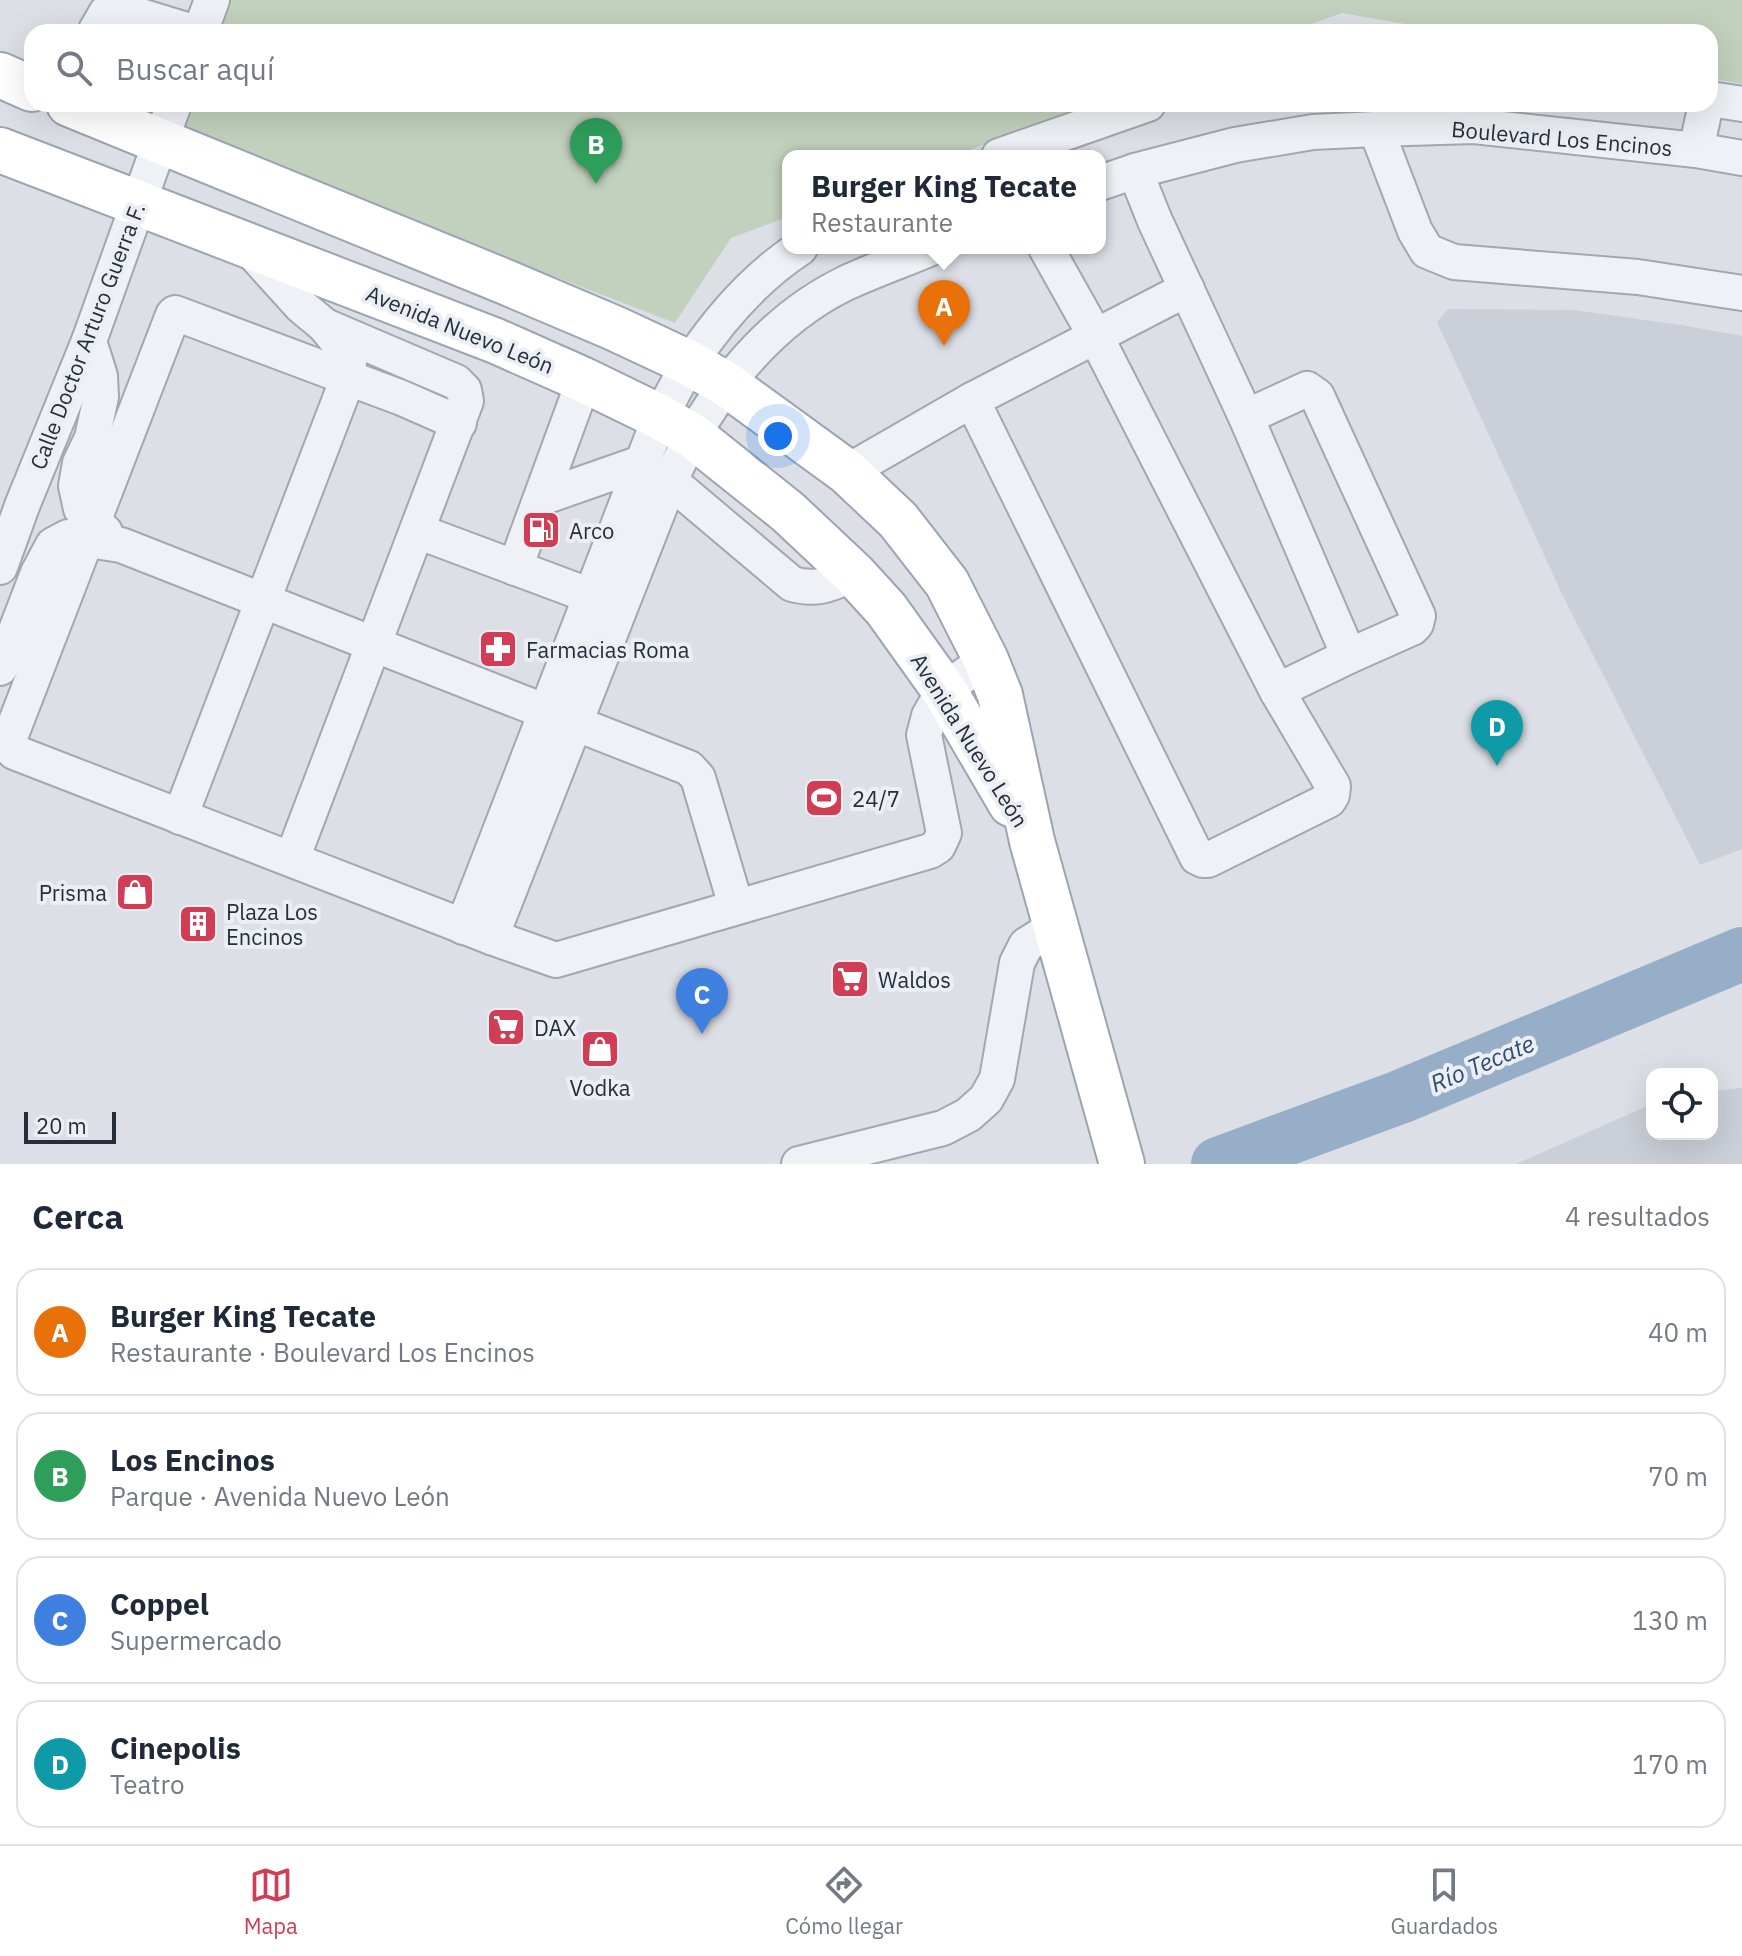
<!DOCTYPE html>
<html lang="es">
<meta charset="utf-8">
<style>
:root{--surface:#fff;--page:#f6f6f7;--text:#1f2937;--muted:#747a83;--line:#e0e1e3;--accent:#d03d54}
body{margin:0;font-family:"IBM Plex Sans",sans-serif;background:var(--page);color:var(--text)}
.controls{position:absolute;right:24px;bottom:24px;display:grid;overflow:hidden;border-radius:16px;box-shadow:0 8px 32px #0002}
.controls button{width:72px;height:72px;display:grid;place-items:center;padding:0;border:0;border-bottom:2px solid var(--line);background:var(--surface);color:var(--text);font:40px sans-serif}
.scale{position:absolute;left:24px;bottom:20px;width:92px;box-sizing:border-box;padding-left:8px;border:4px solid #262e3d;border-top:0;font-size:22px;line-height:28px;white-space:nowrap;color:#262e3d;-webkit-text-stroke:6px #ebeff4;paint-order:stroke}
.you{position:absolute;left:778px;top:436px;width:28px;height:28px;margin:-20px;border:6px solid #fff;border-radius:50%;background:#1a73e8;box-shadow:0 0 0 12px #1a73e833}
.badge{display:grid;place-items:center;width:52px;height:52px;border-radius:50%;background:var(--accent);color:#fff;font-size:26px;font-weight:700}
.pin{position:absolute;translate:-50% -66px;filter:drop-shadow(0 2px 4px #0008)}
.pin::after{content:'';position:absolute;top:42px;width:28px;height:24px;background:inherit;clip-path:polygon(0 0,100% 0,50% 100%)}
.popup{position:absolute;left:782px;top:150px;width:324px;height:104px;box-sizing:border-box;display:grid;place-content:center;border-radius:16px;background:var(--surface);filter:drop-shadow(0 2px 6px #0005);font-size:26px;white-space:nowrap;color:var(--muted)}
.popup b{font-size:30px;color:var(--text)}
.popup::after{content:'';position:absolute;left:50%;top:100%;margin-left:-16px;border:16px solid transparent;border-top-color:var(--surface)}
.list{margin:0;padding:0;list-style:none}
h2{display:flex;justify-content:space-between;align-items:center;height:104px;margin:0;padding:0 32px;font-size:34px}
h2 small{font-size:26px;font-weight:400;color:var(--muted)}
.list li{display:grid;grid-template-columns:52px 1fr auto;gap:24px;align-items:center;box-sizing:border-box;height:128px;margin:0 16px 16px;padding:0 16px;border:2px solid var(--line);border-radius:24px}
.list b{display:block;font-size:30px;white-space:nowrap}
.list p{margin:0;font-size:26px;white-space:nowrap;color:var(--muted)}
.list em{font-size:26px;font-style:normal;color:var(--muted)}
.icon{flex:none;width:44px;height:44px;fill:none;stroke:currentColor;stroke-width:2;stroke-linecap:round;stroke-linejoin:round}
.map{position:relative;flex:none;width:1742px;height:1164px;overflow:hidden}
.search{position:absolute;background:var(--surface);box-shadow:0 8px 32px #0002;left:24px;right:24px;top:24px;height:88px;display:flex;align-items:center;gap:20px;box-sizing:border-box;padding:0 28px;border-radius:24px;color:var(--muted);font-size:30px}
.sheet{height:680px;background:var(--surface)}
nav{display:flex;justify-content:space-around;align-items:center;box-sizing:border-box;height:112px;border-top:2px solid var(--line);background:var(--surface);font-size:22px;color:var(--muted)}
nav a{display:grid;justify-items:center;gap:4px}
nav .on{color:var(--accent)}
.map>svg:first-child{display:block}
.built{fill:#cacfd8}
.green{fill:#c2d1bd}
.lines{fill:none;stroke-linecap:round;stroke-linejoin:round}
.river{stroke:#96aec8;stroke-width:54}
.minor-casing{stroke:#a2a7b0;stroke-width:38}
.major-casing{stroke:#9ba4b2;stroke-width:48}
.minor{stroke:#eef1f5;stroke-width:34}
.major{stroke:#fff;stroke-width:44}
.labels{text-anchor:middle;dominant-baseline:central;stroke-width:8;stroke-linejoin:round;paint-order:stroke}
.street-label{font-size:22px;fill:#262e3d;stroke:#ebeff4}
.poi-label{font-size:22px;fill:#262e3d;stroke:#ebeff4;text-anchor:start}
.water-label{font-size:24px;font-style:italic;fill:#2f4d71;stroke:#ebeff4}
</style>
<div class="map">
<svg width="1742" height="1164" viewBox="0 0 1742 1164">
<rect width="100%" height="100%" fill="#dce0e6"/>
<g class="built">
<polygon points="1448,309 1574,310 1681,325 1742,336 1742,849 1700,865 1563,596 1437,322"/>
<polygon points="1742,1088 1742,1164 1516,1164 1652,1104 1652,1134 1712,1134 1712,1091"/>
</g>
<g class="green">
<polygon points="227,0 1742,0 1742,84 1710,78 1710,32 1450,32 1342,13 1289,32 214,32"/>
<polygon points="187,104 1094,104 953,156 788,156 788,217 731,238 675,323 177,131"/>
</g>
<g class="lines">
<polyline class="river" points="1218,1164 1400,1097 1742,954"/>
<defs>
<g id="minor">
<polyline points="95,32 106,13 121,10 193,32"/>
<polyline points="200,32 212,0"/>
<polyline points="1710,99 1742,104"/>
<polyline points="1376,129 1415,231 1427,251 1454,262 1638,277 1742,293"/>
<polyline points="1696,150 1706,104"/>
<polyline points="999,156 1148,104"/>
<polyline points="1135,171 1155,221 1246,417 1349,656 1277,691"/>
<polyline points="1100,183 1135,171 1235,145 1313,132 1376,129 1474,126 1696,150 1742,158"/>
<polyline points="89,341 100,376 101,397 92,438 80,463 76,486 81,509 105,532"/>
<polyline points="972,400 1197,857 1203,860 1208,860 1329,800 1332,795 1333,786 1277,691 1096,337 1046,248"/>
<polyline points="1246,417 1307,389 1317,396 1418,616 1416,624 1412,628 1349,656"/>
<polyline points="459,423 402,398 175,313 173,315 9,740 10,747 14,752 491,937 556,960 930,851 938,846 944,833 924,735 929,716 944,690 986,660"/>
<polyline points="847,472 972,400 1187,289"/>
<path d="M670,481l122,103c26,7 38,0 62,-10"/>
<polyline points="541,498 641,463"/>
<polyline points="417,531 591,596"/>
<polyline points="0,567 22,506 89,341 174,104"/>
<polyline points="515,568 584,380"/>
<polyline points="0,668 5,659 38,573 53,545 68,537 121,545 689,768 698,778 736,906"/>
<polyline points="180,817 348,378 349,361 338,342 325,326 301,306 247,246"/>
<polyline points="292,859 466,401 464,390 456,382 325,326"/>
<path d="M463,927l197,-510c10,-18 19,-37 30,-54 29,-44 66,-86 110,-115"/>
<path d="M491,937l179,-456c36,-80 95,-159 176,-198 28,-13 57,-23 85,-35"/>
<polyline points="799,1164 943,1128 968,1115 986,1099 997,1079 1017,963 1026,945 1056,926"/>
</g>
<g id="major">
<polyline points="0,75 32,89"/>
<polyline points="69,104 508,283 614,328 689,363 726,384 847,472 898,520 947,583 986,660 1000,695 1032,841 1122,1164"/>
<polyline points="0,150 496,341 584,380 660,417 693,436 788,512 854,574 886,609 944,690 1011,804"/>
</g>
</defs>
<use href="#minor" class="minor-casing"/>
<use href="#major" class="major-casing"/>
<use href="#minor" class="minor"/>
<use href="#major" class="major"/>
</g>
<defs>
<symbol id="fuel-square" viewBox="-11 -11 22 22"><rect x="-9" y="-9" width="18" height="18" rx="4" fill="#d03d54" stroke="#ebeff4"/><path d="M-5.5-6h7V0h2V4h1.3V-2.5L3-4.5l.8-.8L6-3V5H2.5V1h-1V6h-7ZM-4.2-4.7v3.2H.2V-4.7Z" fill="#fff"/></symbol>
<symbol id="pharmacy-square" viewBox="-11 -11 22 22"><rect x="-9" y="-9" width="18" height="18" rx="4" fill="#d03d54" stroke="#ebeff4"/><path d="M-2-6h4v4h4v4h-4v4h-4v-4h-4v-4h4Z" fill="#fff"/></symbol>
<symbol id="stadium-square" viewBox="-11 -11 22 22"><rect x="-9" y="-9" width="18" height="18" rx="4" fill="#d03d54" stroke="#ebeff4"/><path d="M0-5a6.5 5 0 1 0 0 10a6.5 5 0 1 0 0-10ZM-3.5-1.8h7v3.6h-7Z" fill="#fff"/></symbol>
<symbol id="shop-square" viewBox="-11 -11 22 22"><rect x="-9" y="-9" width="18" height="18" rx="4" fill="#d03d54" stroke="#ebeff4"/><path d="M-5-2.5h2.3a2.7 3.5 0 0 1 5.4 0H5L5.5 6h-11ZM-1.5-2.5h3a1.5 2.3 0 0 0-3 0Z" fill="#fff"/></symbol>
<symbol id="building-square" viewBox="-11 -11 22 22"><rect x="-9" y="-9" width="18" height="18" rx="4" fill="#d03d54" stroke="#ebeff4"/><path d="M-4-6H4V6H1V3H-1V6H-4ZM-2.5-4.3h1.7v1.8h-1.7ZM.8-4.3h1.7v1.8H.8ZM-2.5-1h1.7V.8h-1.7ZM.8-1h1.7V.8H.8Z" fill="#fff"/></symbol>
<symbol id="supermarket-square" viewBox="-11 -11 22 22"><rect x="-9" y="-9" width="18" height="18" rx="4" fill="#d03d54" stroke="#ebeff4"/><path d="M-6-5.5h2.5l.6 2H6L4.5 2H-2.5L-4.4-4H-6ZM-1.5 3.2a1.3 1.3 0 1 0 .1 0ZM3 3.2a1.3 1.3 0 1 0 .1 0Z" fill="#fff"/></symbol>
</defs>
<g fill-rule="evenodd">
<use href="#fuel-square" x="519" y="508" width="44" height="44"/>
<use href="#pharmacy-square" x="476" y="627" width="44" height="44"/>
<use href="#stadium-square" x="802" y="776" width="44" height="44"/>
<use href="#shop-square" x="113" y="870" width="44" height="44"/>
<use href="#building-square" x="176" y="902" width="44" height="44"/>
<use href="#supermarket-square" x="828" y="957" width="44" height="44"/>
<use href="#supermarket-square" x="484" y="1005" width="44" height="44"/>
<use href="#shop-square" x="578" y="1027" width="44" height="44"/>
</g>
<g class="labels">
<g class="street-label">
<text transform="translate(1562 138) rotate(5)">Boulevard Los Encinos</text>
<text transform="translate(460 329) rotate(22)">Avenida Nuevo León</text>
<text transform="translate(87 336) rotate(-69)">Calle Doctor Arturo Guerra F.</text>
<text transform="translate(970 740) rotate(58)">Avenida Nuevo León</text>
</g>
<g class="poi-label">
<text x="569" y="530">Arco</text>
<text x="526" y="649">Farmacias Roma</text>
<text x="852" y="798">24/7</text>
<text x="107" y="892" text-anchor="end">Prisma</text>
<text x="226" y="911">Plaza Los<tspan x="226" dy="25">Encinos</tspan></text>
<text x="878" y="979">Waldos</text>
<text x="534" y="1027">DAX</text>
<text x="600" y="1087" text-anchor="middle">Vodka</text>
</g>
<g class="water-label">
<text transform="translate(1482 1063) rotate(-23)">Río Tecate</text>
</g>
</g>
</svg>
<div class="controls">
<button><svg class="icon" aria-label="locate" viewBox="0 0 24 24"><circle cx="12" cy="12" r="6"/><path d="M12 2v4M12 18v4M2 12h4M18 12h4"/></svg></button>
</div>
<div class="scale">20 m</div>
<div class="you"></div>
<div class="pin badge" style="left:944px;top:346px;background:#e8710a">A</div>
<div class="popup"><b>Burger King Tecate</b>Restaurante</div>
<div class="pin badge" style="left:596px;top:184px;background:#2e9e5b">B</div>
<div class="pin badge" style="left:702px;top:1034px;background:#3f7fe0">C</div>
<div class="pin badge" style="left:1497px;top:766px;background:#0f9aa8">D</div>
<div class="search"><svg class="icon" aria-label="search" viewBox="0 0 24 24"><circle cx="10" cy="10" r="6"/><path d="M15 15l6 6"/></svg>Buscar aquí</div>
</div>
<section class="sheet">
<h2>Cerca<small>4 resultados</small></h2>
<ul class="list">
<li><span class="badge" style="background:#e8710a">A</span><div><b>Burger King Tecate</b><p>Restaurante · Boulevard Los Encinos</p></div><em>40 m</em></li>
<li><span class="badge" style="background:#2e9e5b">B</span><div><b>Los Encinos</b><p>Parque · Avenida Nuevo León</p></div><em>70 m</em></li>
<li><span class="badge" style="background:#3f7fe0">C</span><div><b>Coppel</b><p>Supermercado</p></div><em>130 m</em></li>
<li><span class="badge" style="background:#0f9aa8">D</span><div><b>Cinepolis</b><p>Teatro</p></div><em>170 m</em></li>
</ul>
</section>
<nav>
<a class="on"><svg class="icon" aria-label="map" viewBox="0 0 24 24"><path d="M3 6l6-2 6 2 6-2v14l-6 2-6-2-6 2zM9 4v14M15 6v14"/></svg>Mapa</a>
<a><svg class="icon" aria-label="directions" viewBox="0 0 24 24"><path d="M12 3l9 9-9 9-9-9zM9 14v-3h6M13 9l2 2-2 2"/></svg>Cómo llegar</a>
<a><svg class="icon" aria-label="saved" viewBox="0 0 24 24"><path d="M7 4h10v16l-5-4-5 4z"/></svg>Guardados</a>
</nav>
